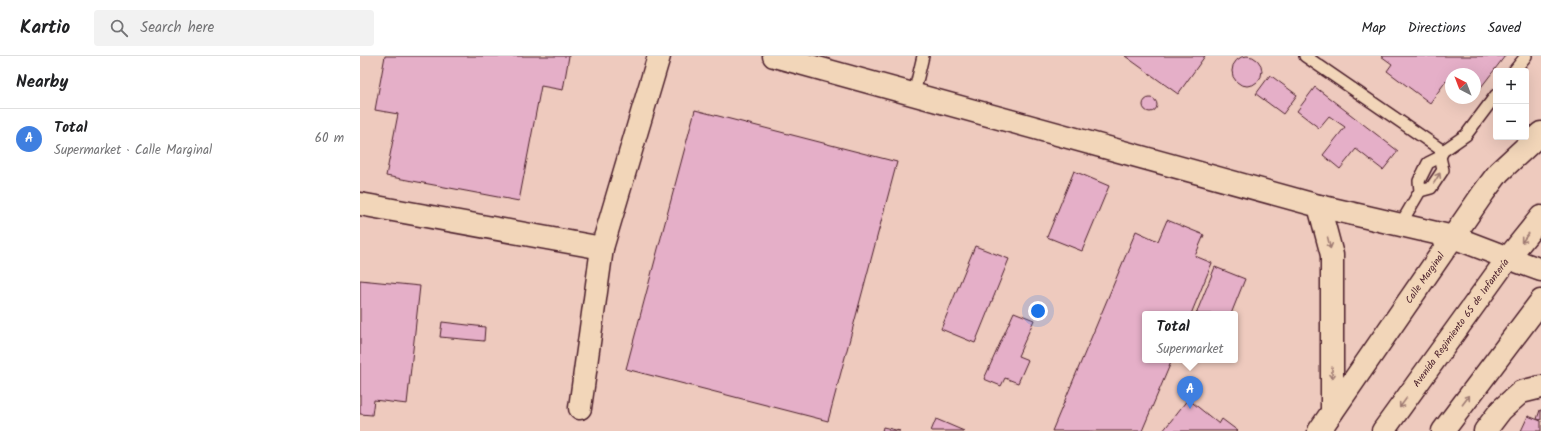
<!DOCTYPE html>
<meta charset="utf-8">
<style>
:root{--surface:#fff;--page:#f2f2f2;--text:#202124;--muted:#757577;--line:#e0e0e0;--accent:#111827}
body{margin:0;font-family:Kalam,sans-serif;background:var(--page);color:var(--text)}
.controls{position:absolute;right:12px;top:12px;display:grid;overflow:hidden;border-radius:4px;box-shadow:0 4px 16px #0002}
.controls button{width:36px;height:36px;display:grid;place-items:center;padding:0;border:0;border-bottom:1px solid var(--line);background:var(--surface);color:var(--text);font:20px sans-serif}
.compass{position:absolute;left:1085px;top:12px;width:36px;height:36px;border-radius:50%;background:var(--surface);box-shadow:0 4px 16px #0002;rotate:318deg}
.you{position:absolute;left:678px;top:255px;width:14px;height:14px;margin:-10px;border:3px solid #fff;border-radius:50%;background:#1a73e8;box-shadow:0 0 0 6px #1a73e833}
.badge{display:grid;place-items:center;width:26px;height:26px;border-radius:50%;background:var(--accent);color:#fff;font-size:13px;font-weight:700}
.pin{position:absolute;translate:-50% -33px;filter:drop-shadow(0 1px 2px #0008)}
.pin::after{content:'';position:absolute;top:21px;width:14px;height:12px;background:inherit;clip-path:polygon(0 0,100% 0,50% 100%)}
.popup{position:absolute;left:782px;top:255px;width:96px;height:52px;box-sizing:border-box;display:grid;place-content:center;border-radius:4px;background:var(--surface);filter:drop-shadow(0 1px 3px #0005);font-size:13px;white-space:nowrap;color:var(--muted)}
.popup b{font-size:15px;color:var(--text)}
.popup::after{content:'';position:absolute;left:50%;top:100%;margin-left:-8px;border:8px solid transparent;border-top-color:var(--surface)}
.list{margin:0;padding:0;list-style:none}
h2{display:flex;justify-content:space-between;align-items:center;height:52px;margin:0;padding:0 16px;font-size:17px}
h2 small{font-size:13px;font-weight:400;color:var(--muted)}
.list li{display:grid;grid-template-columns:26px 1fr auto;gap:12px;align-items:center;box-sizing:border-box;height:60px;padding:0 16px;border-top:1px solid var(--line)}
.list b{display:block;font-size:15px;white-space:nowrap}
.list p{margin:0;font-size:13px;white-space:nowrap;color:var(--muted)}
.list em{font-size:13px;font-style:normal;color:var(--muted)}
.icon{flex:none;width:22px;height:22px;fill:none;stroke:currentColor;stroke-width:2;stroke-linecap:round;stroke-linejoin:round}
.map{position:relative;flex:none;width:1181px;height:375px;overflow:hidden}
header{display:flex;align-items:center;gap:24px;box-sizing:border-box;height:56px;padding:0 20px;background:var(--surface);border-bottom:1px solid var(--line)}
header strong{font-size:19px}
nav{display:flex;gap:22px;margin-inline-start:auto;font-size:14px}
.search{width:280px;height:36px;background:var(--page);display:flex;align-items:center;gap:10px;box-sizing:border-box;padding:0 14px;border-radius:4px;color:var(--muted);font-size:15px}
main{display:flex}
aside{flex:1;background:var(--surface)}
.map>svg:first-child{display:block}
.building{fill:#e5afc8;stroke:#4a1f2b}
.lines{fill:none;stroke-linecap:round;stroke-linejoin:round}
.lane-casing{stroke:#4a1f2b;stroke-width:14}
.street-casing{stroke:#4a1f2b;stroke-width:25}
.secondary-casing{stroke:#4a1f2b;stroke-width:25}
.primary-casing{stroke:#4a1f2b;stroke-width:25}
.lane{stroke:#f2d6b9;stroke-width:11}
.street{stroke:#f2d6b9;stroke-width:22}
.secondary{stroke:#f2d6b9;stroke-width:22}
.primary{stroke:#f2d6b9;stroke-width:22}
.oneway{stroke:#9e7a72}
.labels{text-anchor:middle;dominant-baseline:central;stroke-width:3.5;stroke-linejoin:round;paint-order:stroke}
.street-label{font-size:10px;fill:#4a1f2b;stroke:#f2d6b9}
</style>
<header>
<strong>Kartio</strong>
<div class="search"><svg class="icon" aria-label="search" viewBox="0 0 24 24"><circle cx="10" cy="10" r="6"/><path d="M15 15l6 6"/></svg>Search here</div>
<nav><a>Map</a><a>Directions</a><a>Saved</a></nav>
</header>
<main>
<aside>
<h2>Nearby<small></small></h2>
<ul class="list">
<li><span class="badge" style="background:#3f7fe0">A</span><div><b>Total</b><p>Supermarket · Calle Marginal</p></div><em>60 m</em></li>
</ul>
</aside>
<div class="map">
<svg width="1181" height="375" viewBox="0 0 1181 375">
<rect width="100%" height="100%" fill="#eecabe"/>
<filter id="ink" filterUnits="userSpaceOnUse"><feTurbulence type="fractalNoise" baseFrequency=".025" numOctaves="2"/><feDisplacementMap in="SourceGraphic" scale="8" xChannelSelector="R" yChannelSelector="G"/><feConvolveMatrix kernelMatrix="1 2 1 2 8 2 1 2 1" color-interpolation-filters="sRGB"/></filter>
<g filter="url(#ink)">
<g class="building">
<polygon points="25,0 209,0 203,34 181,30 159,145 26,120 38,58 15,54"/>
<polygon points="765,0 845,0 818,38"/>
<polygon points="1021,0 1145,0 1115,39 1115,18 1091,18 1091,29 1086,25 1070,47 1027,15 1032,8"/>
<circle cx="887" cy="15" r="15"/>
<polygon points="910,19 937,39 923,58 896,38"/>
<polygon points="955,31 1038,95 1023,114 996,93 980,113 963,99 985,71 969,60 959,72 937,55"/>
<circle cx="790" cy="49" r="7"/>
<polygon points="335,54 537,106 468,365 266,313"/>
<polygon points="714,115 749,130 722,195 687,181"/>
<polygon points="807,164 844,179 835,200 852,207 831,258 785,258 785,304 812,304 782,375 692,375 776,175 798,185"/>
<polygon points="615,190 649,203 615,287 581,273"/>
<polygon points="855,211 885,223 871,258 836,258"/>
<polygon points="0,224 60,230 47,348 14,344 12,359 0,358"/>
<polygon points="654,256 674,264 658,300 668,304 658,327 645,322 641,330 624,323"/>
<polygon points="82,266 125,271 124,285 80,281"/>
<polygon points="828,343 859,368 862,363 878,375 803,375"/>
<polygon points="1180,354 1181,354 1181,364 1177,363"/>
<polygon points="1168,360 1181,365 1181,375 1161,375"/>
<polygon points="576,363 604,375 571,375"/>
<polygon points="523,371 540,375 522,375"/>
</g>
<g class="lines">
<defs>
<g id="lane">
<polyline points="945,0 1083,95"/>
<polyline points="1154,15 1166,0"/>
<polyline points="554,38 563,0"/>
<polyline points="1060,135 1071,132 1083,114 1080,101"/>
<polyline points="1040,169 1060,135 1059,125 1068,107 1080,101 1083,95 1106,79 1136,39"/>
</g>
<g id="street">
<polyline points="414,0 959,150 1093,181 1148,202"/>
<polyline points="0,148 242,192"/>
<polyline points="959,150 972,199 972,356"/>
<polyline points="220,352 242,192 299,0"/>
<polyline points="959,375 1124,136 1139,116 1181,77"/>
<polyline points="1125,375 1141,354 1161,336 1181,331"/>
</g>
<polyline id="secondary" points="1148,202 1181,214"/>
<g id="primary">
<polyline points="1023,375 1148,202 1181,161"/>
<polyline points="1083,375 1181,245"/>
</g>
</defs>
<use href="#lane" class="lane-casing"/>
<use href="#street" class="street-casing"/>
<use href="#secondary" class="secondary-casing"/>
<use href="#primary" class="primary-casing"/>
<use href="#lane" class="lane"/>
<use href="#street" class="street"/>
<use href="#secondary" class="secondary"/>
<use href="#primary" class="primary"/>
</g>
<defs><path id="oneway-shaft" d="M-6 0H5M1.5-3L5.5 0L1.5 3" fill="none" stroke-width="1.6" stroke-linecap="round" stroke-linejoin="round"/></defs>
<g class="oneway">
<use href="#oneway-shaft" transform="translate(1077 122) rotate(-59)"/>
<use href="#oneway-shaft" transform="translate(1165 182) rotate(128)"/>
<use href="#oneway-shaft" transform="translate(969 187) rotate(76)"/>
<use href="#oneway-shaft" transform="translate(972 317) rotate(90)"/>
<use href="#oneway-shaft" transform="translate(1106 344) rotate(-53)"/>
<use href="#oneway-shaft" transform="translate(1043 347) rotate(126)"/>
</g>
</g>
<g class="labels">
<g class="street-label">
<text transform="translate(1065 222) rotate(-55)">Calle Marginal</text>
<text transform="translate(1101 267) rotate(-54)">Avenida Regimiento 65 de Infantería</text>
</g>
</g>
</svg>
<div class="controls">
<button>+</button>
<button>−</button>
</div>
<svg class="compass" viewBox="-18 -18 36 36"><path d="M0-13l5 13h-10z" fill="#e53935"/><path d="M0 13l5-13h-10z" fill="#757577"/></svg>
<div class="you"></div>
<div class="pin badge" style="left:830px;top:353px;background:#3f7fe0">A</div>
<div class="popup"><b>Total</b>Supermarket</div>
</div>
</main>
